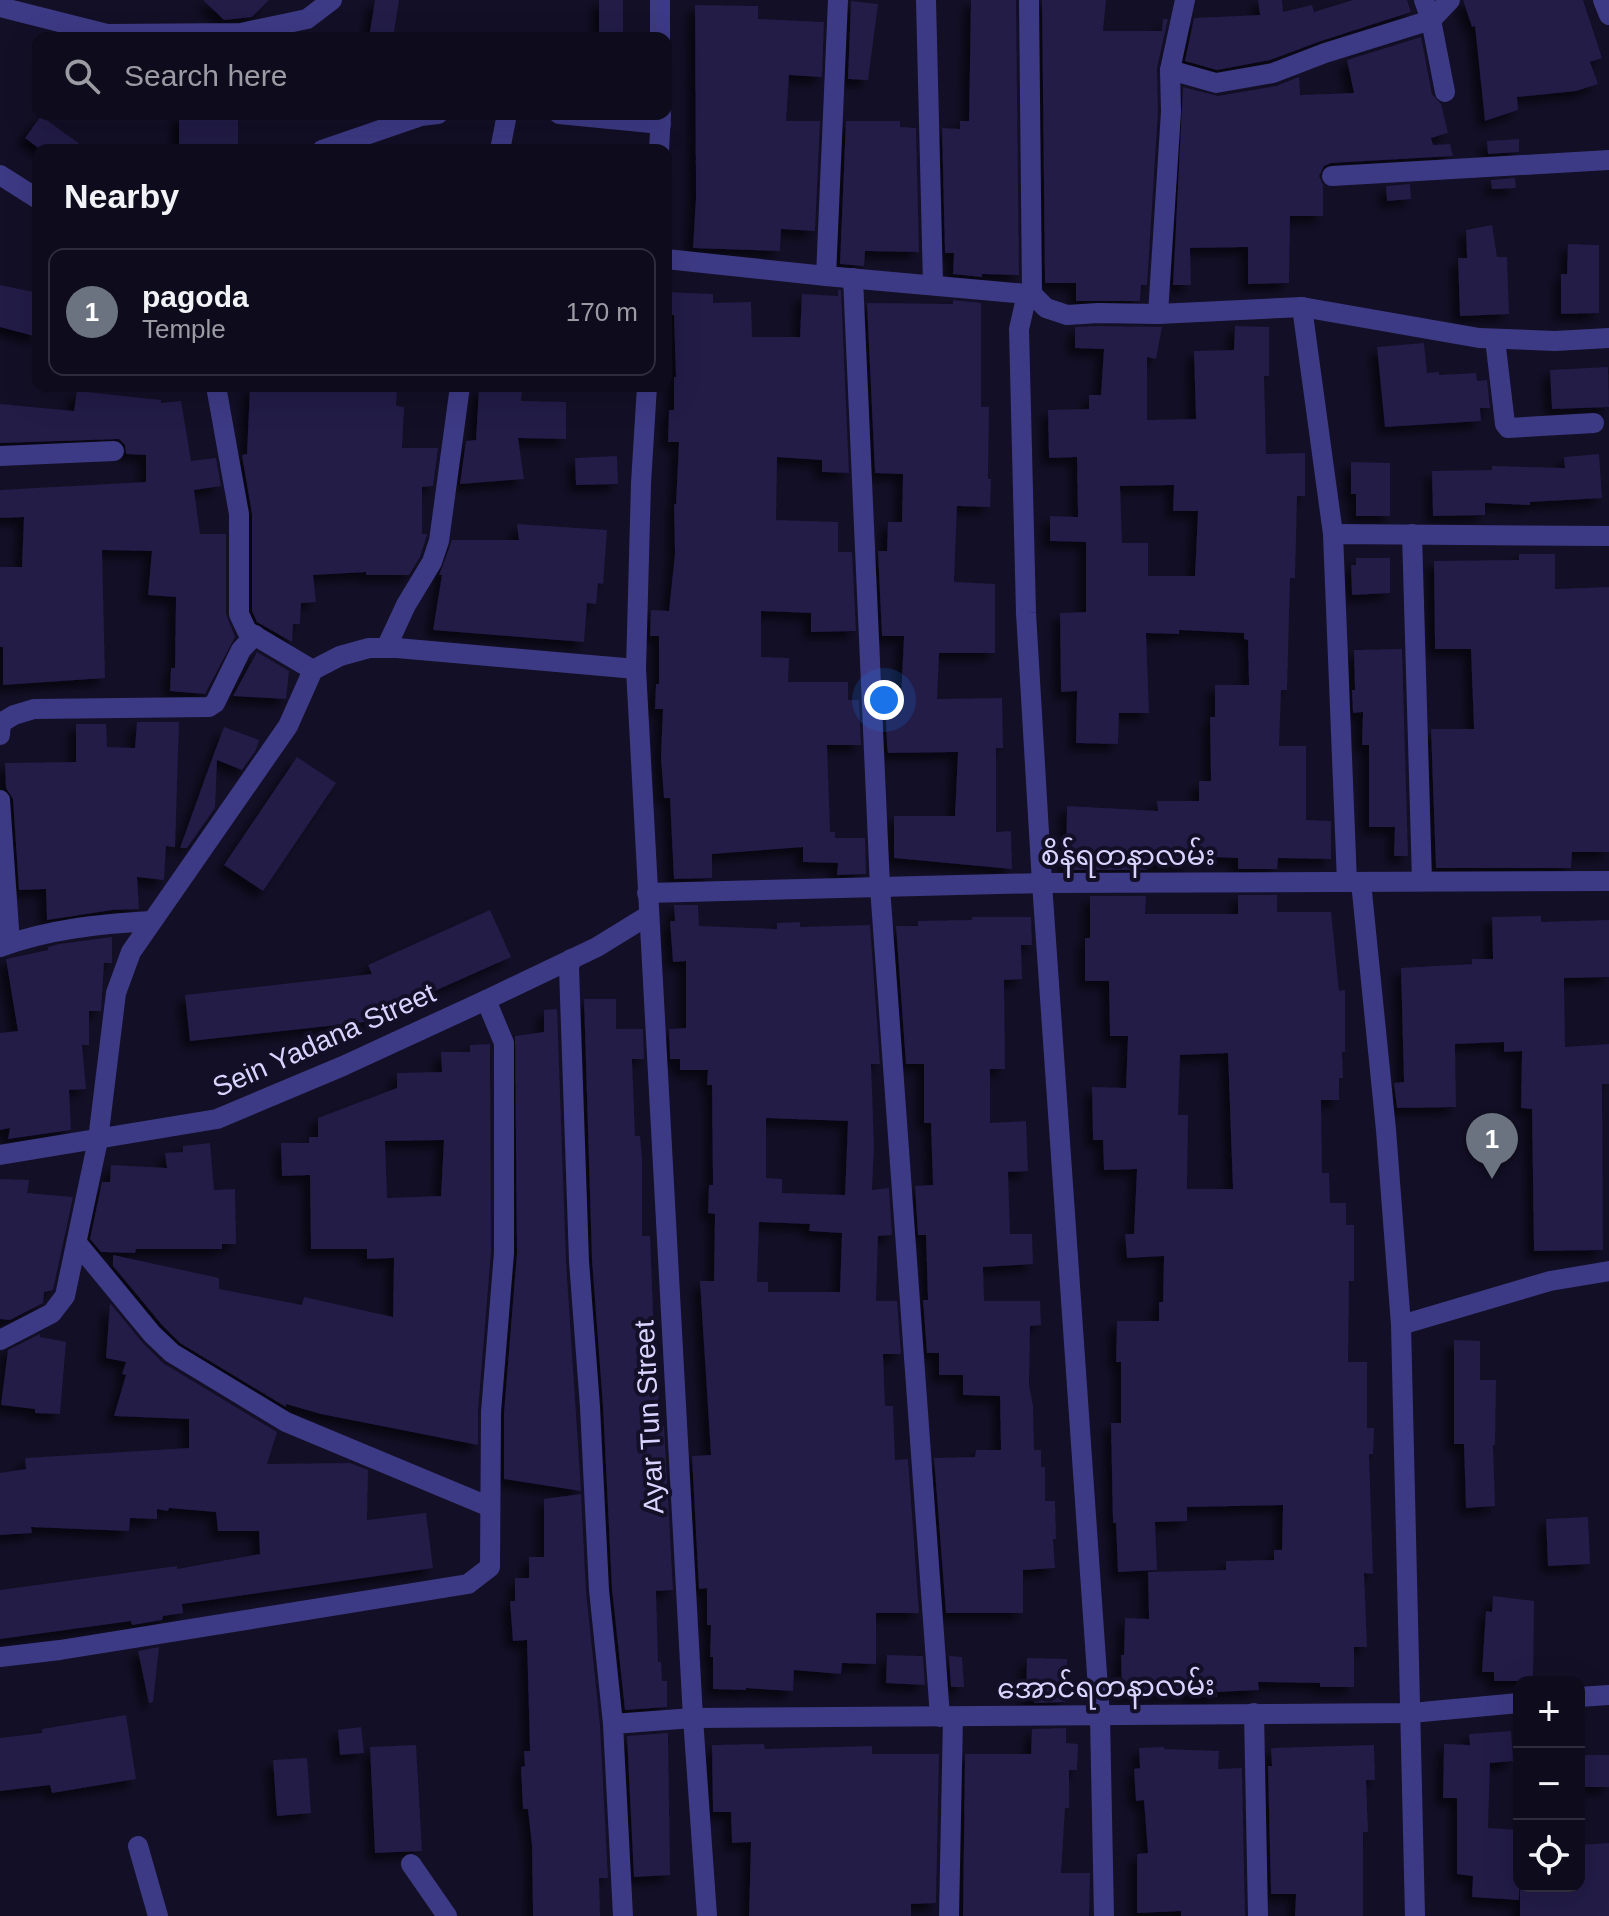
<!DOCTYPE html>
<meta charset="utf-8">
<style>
:root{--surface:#0e0b1c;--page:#1c1929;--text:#f1f3f6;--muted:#9b9ba3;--line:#2e2b3b;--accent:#00e5ff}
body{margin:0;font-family:Arial,"Noto Sans Myanmar",sans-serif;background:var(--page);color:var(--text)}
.controls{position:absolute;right:24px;bottom:24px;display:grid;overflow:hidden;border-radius:16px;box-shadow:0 8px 32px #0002}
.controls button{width:72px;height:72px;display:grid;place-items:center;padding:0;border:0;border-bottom:2px solid var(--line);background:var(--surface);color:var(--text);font:40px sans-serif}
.you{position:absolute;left:884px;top:700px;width:28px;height:28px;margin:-20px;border:6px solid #fff;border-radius:50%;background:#1a73e8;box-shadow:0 0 0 12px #1a73e833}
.badge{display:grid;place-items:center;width:52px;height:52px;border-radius:50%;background:var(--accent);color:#fff;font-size:26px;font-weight:700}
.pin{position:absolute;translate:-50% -66px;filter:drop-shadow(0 2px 4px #0008)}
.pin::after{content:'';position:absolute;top:42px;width:28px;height:24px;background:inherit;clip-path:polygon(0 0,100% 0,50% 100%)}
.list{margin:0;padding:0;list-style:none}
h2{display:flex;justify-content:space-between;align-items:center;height:104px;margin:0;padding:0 32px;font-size:34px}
h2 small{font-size:26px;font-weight:400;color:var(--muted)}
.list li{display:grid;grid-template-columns:52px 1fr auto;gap:24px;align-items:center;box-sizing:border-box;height:128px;margin:0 16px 16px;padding:0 16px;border:2px solid var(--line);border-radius:16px}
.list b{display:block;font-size:30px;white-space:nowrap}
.list p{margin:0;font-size:26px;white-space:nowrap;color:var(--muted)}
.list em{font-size:26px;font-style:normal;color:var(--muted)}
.icon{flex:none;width:44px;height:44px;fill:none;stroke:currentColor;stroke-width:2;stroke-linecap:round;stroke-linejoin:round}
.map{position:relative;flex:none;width:1609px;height:1916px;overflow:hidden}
.search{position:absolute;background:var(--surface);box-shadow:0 8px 32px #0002;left:32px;top:32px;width:640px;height:88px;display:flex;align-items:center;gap:20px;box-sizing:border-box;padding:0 28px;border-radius:16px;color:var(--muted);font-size:30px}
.panel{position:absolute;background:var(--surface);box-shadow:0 8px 32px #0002;left:32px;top:144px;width:640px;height:248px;border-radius:16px}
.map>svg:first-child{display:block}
.building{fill:#241b47;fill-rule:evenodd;filter:url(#shadow)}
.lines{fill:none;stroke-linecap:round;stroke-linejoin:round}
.minor{stroke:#3d3a85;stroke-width:20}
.labels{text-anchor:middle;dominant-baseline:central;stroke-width:8;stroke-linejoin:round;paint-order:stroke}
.street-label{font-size:28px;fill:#d9d4ff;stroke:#130f26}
</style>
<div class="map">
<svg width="1609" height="1916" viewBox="0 0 1609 1916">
<defs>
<filter id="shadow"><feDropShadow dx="-7" dy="7" stdDeviation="4" flood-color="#0009"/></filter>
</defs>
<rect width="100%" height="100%" fill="#130f26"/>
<g class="building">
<polygon points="203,0 269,0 252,17 224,20"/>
<polygon points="375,0 399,0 393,38 369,38"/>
<rect x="599" y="0" width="24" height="38"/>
<polygon points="971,0 1016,0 1019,275 982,274 982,277 953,274 954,253 945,253 942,128 960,129 960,121 969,121"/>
<polygon points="1042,0 1106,0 1103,31 1162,31 1163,19 1168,19 1157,68 1158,112 1147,285 1141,285 1140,301 1076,301 1076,283 1045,283"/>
<polygon points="1258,0 1282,0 1283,12 1312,5 1314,12 1353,0 1407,0 1411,12 1321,41 1270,60 1217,70 1185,61 1194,18 1260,15"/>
<polygon points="1463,0 1583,0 1602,58 1590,62 1598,84 1576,91 1517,97 1518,110 1485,121 1475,26 1472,27"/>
<polygon points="851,1 878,4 868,80 848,79"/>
<polygon points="695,5 758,6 758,19 824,22 822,77 789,75 786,121 820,121 815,231 781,229 780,251 693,248 696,198"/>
<polygon points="1421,37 1432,94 1441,104 1448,133 1431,138 1433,145 1450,144 1453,156 1331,163 1324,166 1319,176 1323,185 1323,216 1290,216 1289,283 1248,284 1248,247 1190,248 1191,285 1173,285 1183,87 1218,96 1276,86 1299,77 1300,95 1354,93 1347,60"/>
<rect x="179" y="114" width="59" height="36"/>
<polygon points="41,116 88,150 41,150 25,138"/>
<polygon points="846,121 900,121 900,127 916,128 919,252 865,251 864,266 840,264"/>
<polygon points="1519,139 1519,152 1488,154 1487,141"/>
<polygon points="1515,178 1516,188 1492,189 1491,180"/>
<polygon points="1410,184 1411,199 1387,201 1386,186"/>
<polygon points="1492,225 1497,257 1507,257 1509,314 1460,316 1458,258 1467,258 1466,230"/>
<polygon points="1568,244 1599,245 1599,313 1561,314 1561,274 1567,274"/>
<polygon points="0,285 38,293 38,337 0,327"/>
<polygon points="838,290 841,290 849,473 822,472 822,460 777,457 776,520 838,522 838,552 852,552 856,631 811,632 811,613 761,611 761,657 789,658 788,682 848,682 848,700 859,700 861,745 827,745 830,832 835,832 835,838 865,838 866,874 837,875 838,863 803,862 803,847 712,854 712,878 674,879 670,798 664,798 661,757 663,709 655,709 656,684 659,684 659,636 650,636 651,610 669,611 675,554 674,504 676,504 679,442 668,442 669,410 674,410 674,377 676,377 674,315 666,315 666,292 713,294 713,303 751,302 752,337 800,337 802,294 838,296"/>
<polygon points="953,300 981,303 981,407 989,407 988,479 991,479 990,507 957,506 954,582 995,584 995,653 939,653 937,699 1002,698 1003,748 996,748 996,832 1011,831 1012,869 894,858 894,816 955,816 958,752 888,753 887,745 885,700 901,700 904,636 882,636 878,551 887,551 888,522 902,522 903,474 875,473 867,303 953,304"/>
<path d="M1098,326l64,1 -6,32 -9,-2v63l49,-1 -2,-68 40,-1 1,-24 34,1v49h-5l2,78 39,-1v43h-8l-2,82h-5l-3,112h-6l-2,56h27v74l25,1v38l-53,-1 -1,11h-39v-11l-50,-2v9h-41v5h-81l1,-64 91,5 -1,-10h42v-20h12l-1,-64h5v-32h34l-1,-45 -4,-1v-6l-65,-3v4l-33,-1 3,80h-30l-1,31 -42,-1 1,-52 -16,1 -1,-79 26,-1v-70l-36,-1v-25l28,1 -1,-60 -28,1 -1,-48 41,-1v-14h12l3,-46 -29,-1v-21zM1174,485l-1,26h25l-3,65h-47v-33h-26l-2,-57z"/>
<polygon points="1424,343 1427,373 1439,372 1439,375 1476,373 1477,381 1487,380 1490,408 1480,408 1481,421 1385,427 1377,347"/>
<polygon points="1608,367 1609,407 1552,409 1550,370"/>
<polygon points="250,386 397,386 396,406 404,407 402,448 438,448 433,486 422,487 422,534 427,534 426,538 420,557 409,575 366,575 366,572 313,575 316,602 301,603 300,624 293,624 292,642 257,622 252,611 252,514 242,455 247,454"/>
<polygon points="479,388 522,390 521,401 566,402 566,439 518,438 524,479 460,484 466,441 476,440"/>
<polygon points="77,391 161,400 161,403 181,401 191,461 216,458 221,486 194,490 200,534 226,534 226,614 235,637 205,694 170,691 171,668 175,668 176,597 148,595 152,551 102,550 105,678 3,685 3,647 0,647 0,567 22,567 24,517 0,518 0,490 146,482 146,455 126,454 125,445 119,439 0,443 0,404 74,411"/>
<polygon points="1599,454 1602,498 1530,502 1530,505 1485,503 1485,515 1433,516 1432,471 1492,470 1492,466 1565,468 1564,457"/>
<polygon points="617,456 618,484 576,485 575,458"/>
<polygon points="1351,462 1390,463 1390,516 1356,516 1356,494 1351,494"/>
<polygon points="517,524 607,530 603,584 598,583 596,604 587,603 584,642 433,630 442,575 439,575 452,540 519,540"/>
<polygon points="1519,554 1555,554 1555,589 1609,587 1609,852 1572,852 1571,868 1436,868 1431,729 1474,729 1471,649 1435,649 1434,561 1519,560"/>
<polygon points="1356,558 1390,558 1390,593 1352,595 1351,565 1356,565"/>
<polygon points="1402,649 1408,856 1394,856 1395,827 1369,827 1369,745 1362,745 1363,712 1353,713 1352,690 1355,690 1354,650"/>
<polygon points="257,652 289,671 286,699 233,696"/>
<polygon points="137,722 179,722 175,847 166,846 164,880 137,877 139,909 112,910 47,920 46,889 19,890 13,799 6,788 5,763 76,762 76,724 106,724 107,747 135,748"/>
<polygon points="224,727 259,740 256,750 242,770 217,760 215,808 187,848 180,848 212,759 217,760 212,759"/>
<polygon points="297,757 336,783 263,891 224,865"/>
<path d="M1238,895h39v17h54l8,79 6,-1v62h-3l1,26h-4v22h-18l1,73h7l1,30h16v22h8v56h-5l-1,81h19v66h7l-1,26h-4l4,120 -9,-1 3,74h-13v40h-34v-4l-62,-1 1,8 -42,2v5h-26v-5l-69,2 -1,-39h3l1,-37 24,1 -1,-47 78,-2v-9l48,-1v-10h8l1,-45 -96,2v14l-32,1 2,48 -39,2 -2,-49h-3l-2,-100h10v-61h-5l1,-41h42v-19h4l1,-46 -37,2 -2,-24h9l3,-65 -33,1 -1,-30h-10l-1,-53 34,1 2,-52h-18l-1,-55h-24v-43h5v-42h56l-1,18h93zM1228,1053l5,136h-46l1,-74h-10l2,-60z"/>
<path d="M674,905h24l1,21 78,3v-6l23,-1v5l70,-2 10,139h-9l3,82 -2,44 17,-2 3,47 -14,1 -2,65h21l4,53h-18l2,52h8l2,54 13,-1 11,154h-43v51l-34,-1 -1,11 -47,-4 -1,21 -47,-3v2l-33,-1v-32h-3l1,-32h-4v-37l-8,1 -7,-133 19,-1 -11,-174h14l1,-67 -7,-1 1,-28h4l-1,-100h-5l1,-15h-28v-11h-10l-1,-30 17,-1v-67l-13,1 -3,-41h5zM766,1118l82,3 -3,74 -63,-2v-14l-16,-1zM759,1222l51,2 -1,7 33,2 -2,59h-72v-10h-11z"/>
<polygon points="490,910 511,957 365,1022 190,1041 185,995 372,974 368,965"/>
<polygon points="1541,916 1541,922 1609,920 1609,977 1564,978 1565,1047 1609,1044 1609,1084 1602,1084 1603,1250 1534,1251 1532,1109 1521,1108 1522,1051 1504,1052 1504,1042 1455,1044 1456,1107 1397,1108 1394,1083 1404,1082 1401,968 1472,964 1472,959 1493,959 1492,917"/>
<polygon points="972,917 1031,917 1032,945 1021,945 1022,979 1004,980 1005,1069 990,1069 990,1123 1026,1121 1028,1171 1008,1172 1010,1234 1032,1234 1033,1264 983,1267 984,1301 1040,1301 1041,1325 1030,1326 1029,1385 1033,1406 1034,1450 1041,1450 1041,1467 1045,1467 1045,1501 1055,1501 1056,1539 1053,1539 1055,1568 1023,1570 1023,1613 946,1613 934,1458 975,1457 976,1450 1001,1450 1000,1396 963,1395 963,1375 939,1375 939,1353 927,1353 923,1300 928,1300 926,1235 918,1235 915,1186 933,1185 931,1123 924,1123 924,1064 906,1064 896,926 918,926 918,921 972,920"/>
<polygon points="112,937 112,963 104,963 101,1011 89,1011 89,1045 82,1045 86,1089 69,1090 71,1130 8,1139 10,1128 0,1130 0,1033 18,1031 6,959 48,950 48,947 59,944"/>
<polygon points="584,999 616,999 616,1029 643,1029 644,1059 632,1059 635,1136 640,1136 642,1158 642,1236 650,1236 654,1336 650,1336 654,1391 658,1390 660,1426 664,1426 673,1590 656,1591 658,1662 661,1662 662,1681 667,1681 667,1707 625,1710 612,1589 603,1406 592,1260"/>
<polygon points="557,1009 566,1261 581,1491 504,1479 504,1413 517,1253 515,1036 544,1032 544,1010"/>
<path d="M490,1044l1,208 -13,159v34l-157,-31 -35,-10v3l-106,-64 -18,-18 -49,-59v-11l106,23v11l83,16 2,-8 89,20 1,-59 -27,1v-10h-56l-1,-74 -28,1 -1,-33h28v-6h9v-19l79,-30v-15l45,-1 -1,-20h29v-7zM444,1140l-3,56 -54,2 -2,-57z"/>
<polygon points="210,1143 214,1190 235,1189 236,1244 222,1244 222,1249 136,1249 135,1253 101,1252 90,1239 102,1182 110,1182 111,1165 167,1168 165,1153 183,1152 183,1146"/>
<polygon points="0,1179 29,1180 27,1193 73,1197 53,1290 44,1292 43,1303 10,1320 0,1319"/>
<polygon points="110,1303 142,1342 163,1363 277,1432 267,1464 350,1463 368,1470 367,1520 426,1513 433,1568 182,1604 183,1613 163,1616 162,1620 132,1625 131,1621 0,1639 0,1590 177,1566 177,1569 260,1554 259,1531 218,1531 216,1512 169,1508 168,1511 157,1509 157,1519 130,1518 129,1531 31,1527 32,1533 0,1535 0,1473 26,1469 25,1458 189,1448 189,1419 114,1416 126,1375 122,1374 126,1362 106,1358"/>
<polygon points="40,1334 40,1337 66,1342 60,1414 35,1413 35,1409 1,1405 8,1350"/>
<polygon points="1454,1340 1480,1341 1480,1380 1496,1380 1495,1445 1493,1445 1495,1506 1466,1508 1464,1444 1454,1444"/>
<polygon points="581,1494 586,1591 600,1725 608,1878 599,1878 600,1916 533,1916 532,1845 528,1809 523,1809 521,1767 525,1766 524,1751 530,1751 527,1640 513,1641 510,1601 515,1601 515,1578 529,1578 529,1557 544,1557 544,1499"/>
<polygon points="1588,1517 1590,1564 1548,1566 1546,1519"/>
<polygon points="1493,1596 1534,1601 1533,1681 1494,1681 1494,1672 1482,1672 1486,1611 1492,1612"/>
<polygon points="159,1647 153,1702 149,1703 138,1651"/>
<polygon points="887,1655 923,1656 925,1685 886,1683"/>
<polygon points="949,1656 962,1657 964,1687 951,1687"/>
<polygon points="1027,1658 1067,1659 1066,1702 1034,1703 1034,1699 1026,1699"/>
<polygon points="126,1715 136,1779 52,1793 50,1785 0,1791 0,1738 42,1733 42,1729"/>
<polygon points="361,1727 364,1753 340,1755 338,1730"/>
<polygon points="1066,1728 1066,1743 1078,1744 1077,1770 1069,1770 1069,1808 1065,1808 1061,1873 1090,1873 1089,1916 963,1916 965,1754 1031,1754 1032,1729"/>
<polygon points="1511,1731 1513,1761 1490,1763 1488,1828 1519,1830 1519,1900 1472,1897 1473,1876 1457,1874 1457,1798 1443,1798 1444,1744 1470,1745 1469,1734"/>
<polygon points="668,1733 670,1875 634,1877 627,1736"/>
<polygon points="764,1744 765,1749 872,1746 872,1754 939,1754 936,1903 911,1904 911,1916 749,1916 751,1842 732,1843 731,1812 713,1812 712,1745"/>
<polygon points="416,1745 422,1851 375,1853 370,1747"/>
<polygon points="1374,1745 1375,1780 1366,1780 1368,1832 1363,1832 1363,1916 1295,1916 1296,1894 1271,1894 1268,1766 1272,1766 1271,1748"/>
<polygon points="1164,1747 1164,1749 1219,1751 1218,1769 1242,1768 1245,1916 1181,1916 1181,1911 1137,1913 1137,1854 1148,1853 1144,1800 1136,1801 1134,1769 1140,1768 1139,1748"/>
<rect x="1579" y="1755" width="30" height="32"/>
<polygon points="307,1758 311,1813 277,1816 273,1760"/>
<polygon points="1609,1843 1609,1916 1520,1916 1520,1886 1579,1886 1579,1845"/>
</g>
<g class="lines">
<g class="minor">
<polyline points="660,0 660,38"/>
<polyline points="926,0 933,284"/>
<polyline points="1029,0 1032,294 1027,294 1019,329 1026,613 1042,883 1100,1717 1104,1916"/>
<polyline points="1424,0 1431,20 1445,92"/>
<polyline points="1603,0 1609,15"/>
<polyline points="0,7 107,34 241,33 307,19 332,0"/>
<polyline points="1170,70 1216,83 1273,73 1325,53 1431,20 1450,0"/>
<polyline points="559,114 661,124"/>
<polyline points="322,150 421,116 438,114"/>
<polyline points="500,150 507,114"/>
<polyline points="659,150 661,114"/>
<polyline points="0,175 38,199"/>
<polyline points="1332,176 1609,160"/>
<polyline points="666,259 826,276 1027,294"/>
<polyline points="826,276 838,0"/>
<polyline points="853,278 880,887 940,1717"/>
<polyline points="1032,294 1046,308 1067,315 1098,313 1158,314 1302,307 1333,534"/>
<polyline points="1302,307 1479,338 1555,341 1609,338"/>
<polyline points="1158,314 1171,112 1170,70 1185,0"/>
<polyline points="1495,339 1505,424 1508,428 1594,423"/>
<polyline points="216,386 239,514 239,614 247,631 313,670"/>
<polyline points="647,386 641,483 636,669 693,1718 707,1916"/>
<polyline points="0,456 114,451"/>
<polyline points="1412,534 1422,881"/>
<polyline points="386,648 406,605 432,562 439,541 460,386"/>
<polyline points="0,735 1,723 14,715 34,709 209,707 215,703 241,650 255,635"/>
<polyline points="0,800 10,943"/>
<polyline points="1347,882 1333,534 1609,536"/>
<polyline points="1361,882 1386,1130 1401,1325 1415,1916"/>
<polyline points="647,893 1042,883 1609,881"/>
<path d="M0,947c50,-18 99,-23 151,-26"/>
<polyline points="571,959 569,968 579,1261 590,1407 599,1590 613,1724"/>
<polyline points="0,1155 217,1119 343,1066 486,1000 597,947 649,915"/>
<polyline points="77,1243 152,1334 172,1353 286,1422 490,1507"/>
<polyline points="1401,1325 1550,1281 1609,1271"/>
<polyline points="0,1340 52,1313 65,1296 98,1140 116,993 131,952 288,726 313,670 340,656 369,648 397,648 636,669"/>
<polyline points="0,1657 60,1650 468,1584 490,1567 491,1412 504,1253 504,1043 486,1000"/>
<polyline points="1579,1697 1609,1695"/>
<polyline points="1254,1713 1258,1916"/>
<polyline points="138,1846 158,1916"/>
<polyline points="411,1864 447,1916"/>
<polyline points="623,1916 613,1724 693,1718 1411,1713 1519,1703"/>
<polyline points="949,1916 953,1717"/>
</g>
</g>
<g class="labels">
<g class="street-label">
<text x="1128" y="855">စိန်ရတနာလမ်း</text>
<text transform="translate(324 1040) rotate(-24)">Sein Yadana Street</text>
<text transform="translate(649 1417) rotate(-93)">Ayar Tun Street</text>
<text transform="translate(1106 1687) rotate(-1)">အောင်ရတနာလမ်း</text>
</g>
</g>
</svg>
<div class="controls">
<button>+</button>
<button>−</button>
<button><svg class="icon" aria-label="locate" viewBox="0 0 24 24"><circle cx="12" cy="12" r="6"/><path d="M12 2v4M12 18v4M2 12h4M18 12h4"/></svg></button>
</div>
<div class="you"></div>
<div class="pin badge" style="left:1492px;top:1179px;background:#6b7280">1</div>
<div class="search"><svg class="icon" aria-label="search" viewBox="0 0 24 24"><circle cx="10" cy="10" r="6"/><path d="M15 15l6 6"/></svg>Search here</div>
<section class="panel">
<h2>Nearby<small></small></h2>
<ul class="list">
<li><span class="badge" style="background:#6b7280">1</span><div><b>pagoda</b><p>Temple</p></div><em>170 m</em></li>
</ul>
</section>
</div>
